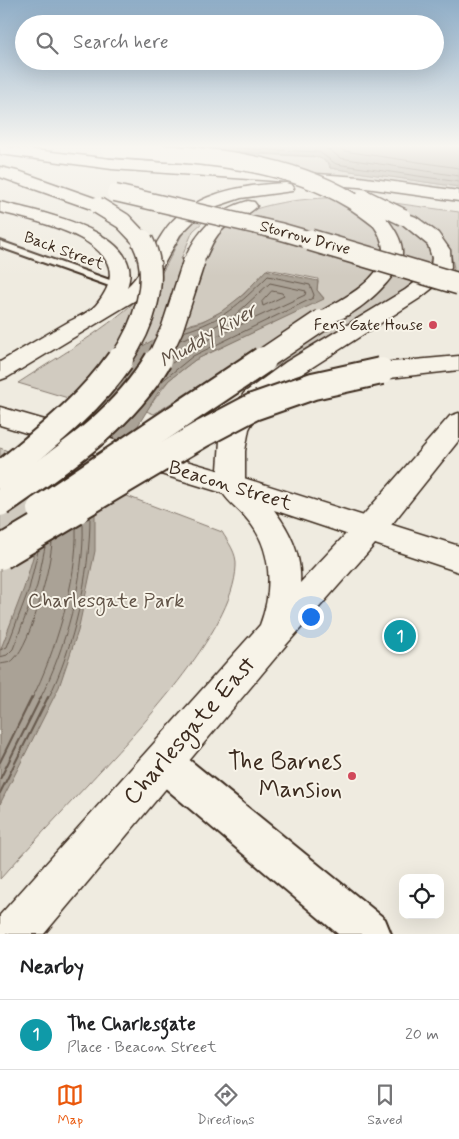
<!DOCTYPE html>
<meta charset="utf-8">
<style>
:root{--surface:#fff;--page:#f2f2f2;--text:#202124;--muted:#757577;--line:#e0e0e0;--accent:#ea580c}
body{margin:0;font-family:Mynerve,sans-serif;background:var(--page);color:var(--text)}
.controls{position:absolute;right:15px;bottom:15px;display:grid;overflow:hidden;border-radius:10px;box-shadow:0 5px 20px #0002}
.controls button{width:45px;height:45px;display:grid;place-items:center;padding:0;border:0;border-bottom:1px solid var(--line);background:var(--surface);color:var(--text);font:25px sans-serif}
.you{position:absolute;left:310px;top:616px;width:18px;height:18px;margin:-12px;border:4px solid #fff;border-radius:50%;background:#1a73e8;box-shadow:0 0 0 8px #1a73e833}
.badge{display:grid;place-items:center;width:32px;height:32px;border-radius:50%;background:var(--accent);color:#fff;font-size:16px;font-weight:700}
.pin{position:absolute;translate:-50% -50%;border:2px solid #fff;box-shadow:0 1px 5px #0006}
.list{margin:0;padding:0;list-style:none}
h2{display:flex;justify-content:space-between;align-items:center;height:65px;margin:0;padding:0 20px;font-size:21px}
h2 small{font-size:16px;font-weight:400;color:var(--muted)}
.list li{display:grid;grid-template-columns:32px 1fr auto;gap:15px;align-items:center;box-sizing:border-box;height:70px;padding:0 20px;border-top:1px solid var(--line)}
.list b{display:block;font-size:19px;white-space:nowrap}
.list p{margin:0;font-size:16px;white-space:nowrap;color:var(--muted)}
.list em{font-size:16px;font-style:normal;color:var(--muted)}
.icon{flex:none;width:28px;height:28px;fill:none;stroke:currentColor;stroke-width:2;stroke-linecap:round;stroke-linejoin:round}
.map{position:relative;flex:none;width:459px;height:934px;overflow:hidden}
.search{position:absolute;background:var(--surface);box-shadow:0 5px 20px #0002;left:15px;right:15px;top:15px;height:55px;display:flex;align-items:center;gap:12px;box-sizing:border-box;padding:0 18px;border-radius:28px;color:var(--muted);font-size:19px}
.sheet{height:135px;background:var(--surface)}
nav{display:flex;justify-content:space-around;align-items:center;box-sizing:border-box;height:70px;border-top:1px solid var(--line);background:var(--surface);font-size:14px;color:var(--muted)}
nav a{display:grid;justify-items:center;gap:2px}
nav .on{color:var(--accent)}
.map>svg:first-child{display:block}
.green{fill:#d1cbc0;stroke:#867a6f}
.water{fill:#aaa296;stroke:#7e7266}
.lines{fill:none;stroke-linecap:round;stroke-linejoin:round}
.shore-far1{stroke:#675a4e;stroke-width:1}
.shore{stroke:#675a4e;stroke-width:2}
.service-casing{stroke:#3b2a1e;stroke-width:4}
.minor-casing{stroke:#3b2a1e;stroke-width:4}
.primary-casing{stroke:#3b2a1e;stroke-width:3}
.motorway-casing{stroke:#3b2a1e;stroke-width:3}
.service{fill:#f7f3e8;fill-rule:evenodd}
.minor{fill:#f7f3e8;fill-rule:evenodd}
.primary{fill:#f7f3e8;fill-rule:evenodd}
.motorway{fill:#f7f3e8;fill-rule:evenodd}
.motorway-bridge-far3-casing{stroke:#3b2a1e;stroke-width:19;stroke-linecap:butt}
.motorway-bridge-far2-casing{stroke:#3b2a1e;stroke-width:24;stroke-linecap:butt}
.motorway-bridge-far1-casing{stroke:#3b2a1e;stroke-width:30;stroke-linecap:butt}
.motorway-bridge-casing{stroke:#3b2a1e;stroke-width:36;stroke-linecap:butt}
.motorway-bridge-far3{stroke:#f7f3e8;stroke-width:16}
.motorway-bridge-far2{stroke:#f7f3e8;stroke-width:21}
.motorway-bridge-far1{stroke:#f7f3e8;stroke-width:26}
.motorway-bridge{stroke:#f7f3e8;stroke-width:32}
.poi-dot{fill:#d1495b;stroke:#f7f3e8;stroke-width:2}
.labels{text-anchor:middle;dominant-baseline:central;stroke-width:4;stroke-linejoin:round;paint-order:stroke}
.far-street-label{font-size:16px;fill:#3b2a1e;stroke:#f7f3e8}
.far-poi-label{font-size:16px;fill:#3b2a1e;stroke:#f7f3e8;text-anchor:end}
.street-label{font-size:20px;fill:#3b2a1e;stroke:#f7f3e8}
.park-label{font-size:20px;fill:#605246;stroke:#f7f3e8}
.water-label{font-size:21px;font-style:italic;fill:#625448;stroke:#f7f3e8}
.near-street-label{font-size:24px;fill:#3b2a1e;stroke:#f7f3e8}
.near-poi-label{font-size:24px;fill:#3b2a1e;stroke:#f7f3e8;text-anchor:end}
</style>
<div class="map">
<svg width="459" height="934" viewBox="0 0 459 934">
<rect width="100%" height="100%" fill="#efebe0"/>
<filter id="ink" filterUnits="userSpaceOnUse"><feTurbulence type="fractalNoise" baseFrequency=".02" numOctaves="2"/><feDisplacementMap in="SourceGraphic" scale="10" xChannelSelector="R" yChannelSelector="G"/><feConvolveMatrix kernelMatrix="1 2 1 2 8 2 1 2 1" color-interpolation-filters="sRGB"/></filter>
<g filter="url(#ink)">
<g class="green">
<polygon points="234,153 318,157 328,162 330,168 459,187 459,191 359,178 219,163"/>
<path d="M351,197l108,15v63l-7,-2 2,-5 -3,-14 -20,-2c1,15 -13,28 -24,36l-139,83 -30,22 -26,-16 -58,37 -8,-3 23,-31 26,-20 129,-62 -7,-8 1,-11 -50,-10c-22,23 -44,48 -77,55l-103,80 -70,-21c47,-31 101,-60 138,-103 16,-18 20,-44 39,-61l9,2 -11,10 -12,28 24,3c4,-10 8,-23 15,-31 25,-31 94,-33 131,-34z"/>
<path d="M0,448l222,84c6,10 15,21 14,34 -2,66 -104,170 -148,218 -29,31 -59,63 -88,95z"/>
</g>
<g class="water">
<polygon points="135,146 459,146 459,187 330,168 330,164 318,157 306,156"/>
<polygon points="266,270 318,281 317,290 324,299 195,360 169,380 159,391 101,486 95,507 95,551 78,631 59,687 0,804 0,651 24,588 33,557 35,495 43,464 88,404 136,350 167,332 201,322 222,311 244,294"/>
</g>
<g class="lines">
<g class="shore-far1">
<polyline points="193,146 319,152 336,164 459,182"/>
<polyline points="316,146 330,150 340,158 459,176"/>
<polyline points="337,146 344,151 459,168"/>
<polygon points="272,291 282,293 284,296 263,306 262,302"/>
<polyline points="172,363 210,339 305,295 306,291 270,283 234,316 208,330 180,340"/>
<path d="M161,382l32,-26 120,-58 1,-3 -4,-10 -42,-9c-30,29 -44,44 -85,56"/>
<polyline points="0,650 7,647 29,589 38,551"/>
<polyline points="0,657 7,655 13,649 37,586 45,547"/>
<path d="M0,664c5,-1 11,-1 14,-5 17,-16 37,-93 38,-117"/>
<path d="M32,699c23,-46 46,-120 44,-171"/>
<path d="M40,699c25,-50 45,-120 43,-175"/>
<path d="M48,699c26,-52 42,-124 42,-182"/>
</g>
<g class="shore">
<polyline points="0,762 32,697"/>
<polyline points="0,779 41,697"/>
<polyline points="0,793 48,697"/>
</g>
<defs>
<polygon id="service" points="0,241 121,284 123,286 118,289 115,288 0,247"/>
<polygon id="minor" points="163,744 176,749 385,919 391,934 338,934 150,775 145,762 150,749"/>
<path id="primary" d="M0,407l231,67 228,72v26l-84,-28 -89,101 -242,289h-44v-19l260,-290c13,-34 13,-77 -13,-106 -7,-9 -18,-16 -24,-26l-223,-68zM274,510l72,24 -46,49c2,-27 -10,-52 -26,-73z"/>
<g id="motorway">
<polygon points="0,146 112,159 359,177 459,191 459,201 359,187 112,169 0,154"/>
<polygon points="0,167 21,172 103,201 106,205 103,209 91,209 0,177"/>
<path d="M286,183l6,2 2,3 -2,3 -51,7 -27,9 -14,8 -20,20 -21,38 -20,25 -131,79 -8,3v-18c23,-14 46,-27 70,-41 8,-4 20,-9 26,-16 52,-61 -56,-83 -96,-93v-10c35,9 148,29 127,85 16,-15 24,-36 36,-54 26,-40 79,-48 123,-50z"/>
<path d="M248,201l6,1 3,4c-7,9 -27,15 -36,25 -10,10 -12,23 -20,34h-14l-3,-4c12,-29 33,-52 64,-60z"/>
<polygon points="403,212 416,217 438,233 450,250 451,267 439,283 420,298 303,373 262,405 249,429 245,451 245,485 241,493 231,496 221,493 217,485 220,440 227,419 244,393 286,362 405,290 425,275 431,266 432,258 428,245 394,217 397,213"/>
<path d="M379,215l6,1c8,11 18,24 17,38 -2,27 -62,77 -88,71l-3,-5 3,-5c26,-15 83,-39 66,-78 -2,-6 -7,-12 -10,-17l3,-4z"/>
<polygon points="459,356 459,370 381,379 373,376 369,371 373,366 381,363"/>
<polygon points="459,413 459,440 380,539 369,542 358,539 354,530 358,521 450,416"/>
</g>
</defs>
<use href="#service" class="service-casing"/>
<use href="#minor" class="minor-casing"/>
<use href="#primary" class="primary-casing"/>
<use href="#motorway" class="motorway-casing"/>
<use href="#service" class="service"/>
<use href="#minor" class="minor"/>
<use href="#primary" class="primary"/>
<use href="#motorway" class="motorway"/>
<defs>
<g id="motorway-bridge-far3">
<path d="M109,149c81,6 170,8 242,51 10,6 19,13 28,20"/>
<polyline points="115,193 279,231 314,241"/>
<polyline points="364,198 403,217"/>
<polyline points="97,205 123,221 142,241"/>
</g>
<g id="motorway-bridge-far2">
<polyline points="310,240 459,284"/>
<path d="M120,361c23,-34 42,-82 22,-121"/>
<polyline points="157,361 172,329 194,261"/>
<polyline points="261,361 322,320"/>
</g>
<g id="motorway-bridge-far1">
<path d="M0,476c43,-36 88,-70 120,-116"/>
<path d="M0,503c58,-41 121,-80 158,-143"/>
<polyline points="40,509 263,360"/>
<polyline points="72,511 200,435 253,407 313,386 381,371"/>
</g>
<polyline id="motorway-bridge" points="0,553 74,509"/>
</defs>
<use href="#motorway-bridge-far3" class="motorway-bridge-far3-casing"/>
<use href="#motorway-bridge-far2" class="motorway-bridge-far2-casing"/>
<use href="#motorway-bridge-far1" class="motorway-bridge-far1-casing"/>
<use href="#motorway-bridge" class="motorway-bridge-casing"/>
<use href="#motorway-bridge-far3" class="motorway-bridge-far3"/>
<use href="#motorway-bridge-far2" class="motorway-bridge-far2"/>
<use href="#motorway-bridge-far1" class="motorway-bridge-far1"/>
<use href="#motorway-bridge" class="motorway-bridge"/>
</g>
</g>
<linearGradient id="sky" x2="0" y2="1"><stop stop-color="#8fadc7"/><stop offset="0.53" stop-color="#f8f6f1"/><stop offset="1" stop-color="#f8f6f1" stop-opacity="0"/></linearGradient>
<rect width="459" height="276" fill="url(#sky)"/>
<g class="poi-dot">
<circle cx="433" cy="325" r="5"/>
<circle cx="352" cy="776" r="5"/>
</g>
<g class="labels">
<g class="far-street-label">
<text transform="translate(305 238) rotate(15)">Storrow Drive</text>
<text transform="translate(64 251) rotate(20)">Back Street</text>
</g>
<g class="far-poi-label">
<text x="423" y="325">Fens Gate House</text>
</g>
<g class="street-label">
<text transform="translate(230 486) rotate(17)">Beacon Street</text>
</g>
<g class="park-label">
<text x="106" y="601">Charlesgate Park</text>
</g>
<g class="water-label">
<text transform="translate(208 336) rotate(-30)">Muddy River</text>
</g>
<g class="near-street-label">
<text transform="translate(190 731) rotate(-49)">Charlesgate East</text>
</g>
<g class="near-poi-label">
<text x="342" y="762">The Barnes<tspan x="342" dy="28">Mansion</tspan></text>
</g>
</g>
</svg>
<div class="controls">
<button><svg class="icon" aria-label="locate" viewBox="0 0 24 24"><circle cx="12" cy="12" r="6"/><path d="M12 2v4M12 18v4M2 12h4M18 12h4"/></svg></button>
</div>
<div class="you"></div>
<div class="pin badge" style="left:400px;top:636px;background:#0f9aa8">1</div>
<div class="search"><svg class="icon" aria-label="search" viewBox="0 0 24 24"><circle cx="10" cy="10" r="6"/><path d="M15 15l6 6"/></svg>Search here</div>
</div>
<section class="sheet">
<h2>Nearby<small></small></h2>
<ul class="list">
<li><span class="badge" style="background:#0f9aa8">1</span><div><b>The Charlesgate</b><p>Place · Beacon Street</p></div><em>20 m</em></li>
</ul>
</section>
<nav>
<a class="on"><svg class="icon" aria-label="map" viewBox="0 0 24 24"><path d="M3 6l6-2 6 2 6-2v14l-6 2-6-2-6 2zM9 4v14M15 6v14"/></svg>Map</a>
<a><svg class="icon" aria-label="directions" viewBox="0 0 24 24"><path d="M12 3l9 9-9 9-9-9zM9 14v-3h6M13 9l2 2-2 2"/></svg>Directions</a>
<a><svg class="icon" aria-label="saved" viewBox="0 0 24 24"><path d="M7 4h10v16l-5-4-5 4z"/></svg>Saved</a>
</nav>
